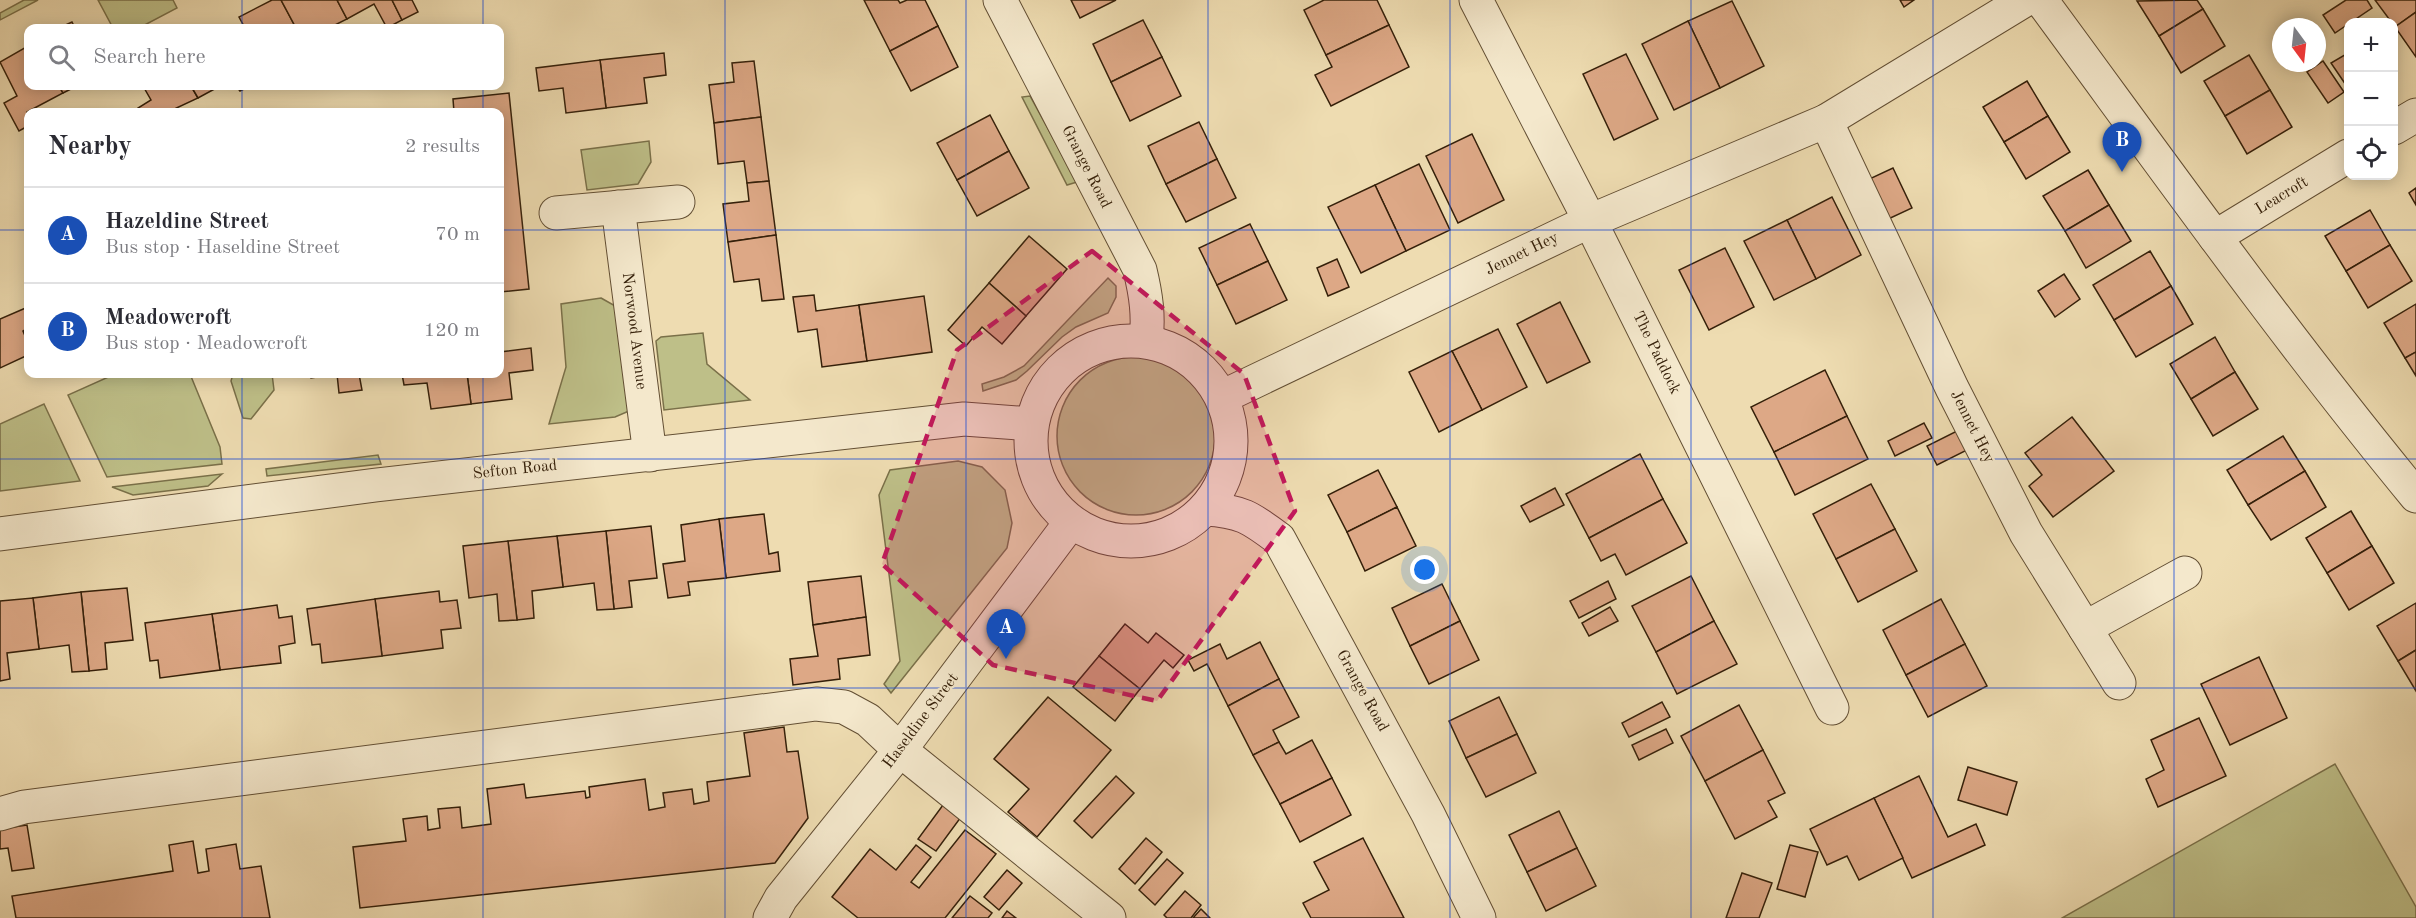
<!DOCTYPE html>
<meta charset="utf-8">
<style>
:root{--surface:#fff;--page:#f7f7f7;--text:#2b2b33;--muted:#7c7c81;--line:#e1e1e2;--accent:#1a73e8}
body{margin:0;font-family:"Old Standard TT",serif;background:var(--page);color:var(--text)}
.controls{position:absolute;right:18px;top:18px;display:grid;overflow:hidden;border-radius:12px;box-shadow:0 3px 15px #0003}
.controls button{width:54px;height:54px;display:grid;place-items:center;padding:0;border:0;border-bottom:2px solid var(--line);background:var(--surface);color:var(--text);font:30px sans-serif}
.compass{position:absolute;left:2272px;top:18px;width:54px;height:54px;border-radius:50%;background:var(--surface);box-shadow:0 3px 15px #0003;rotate:165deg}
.you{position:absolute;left:1425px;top:570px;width:21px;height:21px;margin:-15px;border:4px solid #fff;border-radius:50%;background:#1a73e8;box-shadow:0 0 0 9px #1a73e833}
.badge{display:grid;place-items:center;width:39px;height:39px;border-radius:50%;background:var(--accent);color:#fff;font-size:20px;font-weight:700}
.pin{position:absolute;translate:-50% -50px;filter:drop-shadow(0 2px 3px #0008)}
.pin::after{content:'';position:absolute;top:32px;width:21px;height:18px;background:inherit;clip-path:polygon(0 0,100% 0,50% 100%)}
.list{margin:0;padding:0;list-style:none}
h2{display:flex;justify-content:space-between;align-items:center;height:78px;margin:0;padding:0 24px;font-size:26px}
h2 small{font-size:20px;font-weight:400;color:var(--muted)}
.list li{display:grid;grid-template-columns:39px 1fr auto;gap:18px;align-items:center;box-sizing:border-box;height:96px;padding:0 24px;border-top:2px solid var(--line)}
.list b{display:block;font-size:22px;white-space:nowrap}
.list p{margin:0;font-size:20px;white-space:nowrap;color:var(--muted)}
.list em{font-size:20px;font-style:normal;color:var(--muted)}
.icon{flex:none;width:33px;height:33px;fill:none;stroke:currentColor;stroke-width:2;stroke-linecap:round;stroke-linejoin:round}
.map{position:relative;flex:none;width:2416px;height:918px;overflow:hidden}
.search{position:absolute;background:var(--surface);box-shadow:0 3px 15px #0003;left:24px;top:24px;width:480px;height:66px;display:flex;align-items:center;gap:15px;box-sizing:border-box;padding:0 21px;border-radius:12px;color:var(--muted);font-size:22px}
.panel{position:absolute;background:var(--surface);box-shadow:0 3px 15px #0003;left:24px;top:108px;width:480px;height:270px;border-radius:12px}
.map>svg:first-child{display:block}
.green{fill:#bebf88;stroke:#7a7049;stroke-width:1.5}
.building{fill:#dda886;stroke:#35200a;stroke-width:1.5}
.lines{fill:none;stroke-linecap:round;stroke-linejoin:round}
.minor-casing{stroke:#634f34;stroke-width:35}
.minor{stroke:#f4e8cc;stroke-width:33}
.marked{fill:#c2185b;fill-opacity:0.2;stroke:#c2185b;stroke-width:4.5;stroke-dasharray:12 8;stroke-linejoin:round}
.grid{fill:none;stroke:#1d4ed8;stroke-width:1.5;stroke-opacity:0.55}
.labels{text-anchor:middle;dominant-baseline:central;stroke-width:5;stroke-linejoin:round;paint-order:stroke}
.street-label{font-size:16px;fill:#35200a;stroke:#f4e8cc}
</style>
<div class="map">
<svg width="2416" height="918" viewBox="0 0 2416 918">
<rect width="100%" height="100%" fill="#eedcb1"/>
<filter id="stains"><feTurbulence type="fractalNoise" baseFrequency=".00333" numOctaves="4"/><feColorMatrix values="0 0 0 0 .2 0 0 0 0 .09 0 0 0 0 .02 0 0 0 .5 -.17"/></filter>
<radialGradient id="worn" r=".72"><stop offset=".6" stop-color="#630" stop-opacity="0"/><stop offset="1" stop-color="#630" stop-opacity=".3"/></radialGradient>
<g class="green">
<polygon points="24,0 38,0 0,20 0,13"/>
<polygon points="98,0 173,0 177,8 139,28 113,28"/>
<polygon points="1030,96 1077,182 1067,185 1022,97"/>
<polygon points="649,141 651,162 638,184 587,190 581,150"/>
<polygon points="1108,278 1116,286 1116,297 1108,313 1076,327 1062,337 1027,371 1016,380 983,391 982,384 1004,377 1024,366"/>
<polygon points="601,298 617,307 629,411 615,417 549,424 566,367 561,304"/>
<polygon points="703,333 707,364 750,400 664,410 656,341 661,337"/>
<circle cx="1136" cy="436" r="79"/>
<polygon points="115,374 190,374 220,447 222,464 107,477 68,395"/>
<polygon points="233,374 272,374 274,390 251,419 243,418 231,381"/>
<polygon points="44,404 80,481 0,491 0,424"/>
<polygon points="378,455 381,464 267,476 266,469"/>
<polygon points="958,461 982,467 1005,490 1012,523 1007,548 891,693 884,684 900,661 879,495 890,470"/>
<polygon points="222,474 208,486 133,495 112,487"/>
<polygon points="2335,764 2416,907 2416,918 2062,918"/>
</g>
<g class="building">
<polygon points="272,0 281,0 296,28 245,28 239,17"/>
<polygon points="281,0 337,0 347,19 329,28 296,28"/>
<polygon points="337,0 392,0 402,20 387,28 374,4 347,19"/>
<polygon points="392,0 412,0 418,12 402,20"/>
<polygon points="864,0 898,0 900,3 907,0 925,0 938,26 890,51"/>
<polygon points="1071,0 1116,0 1080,18"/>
<polygon points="1324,0 1377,0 1389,25 1326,55 1304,10"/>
<polygon points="1900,0 1914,0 1904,7"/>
<polygon points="2197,0 2203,9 2159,36 2137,1"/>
<polygon points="2346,0 2367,0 2372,8 2335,33 2323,15"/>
<polygon points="2375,0 2416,0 2416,12 2395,27"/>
<polygon points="1732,1 1764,66 1720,88 1688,21"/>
<polygon points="2203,9 2225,46 2181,73 2159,36"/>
<polygon points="2416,12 2416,57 2395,27"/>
<polygon points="1143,20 1162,57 1111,82 1093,44"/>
<polygon points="1688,21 1720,88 1674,110 1642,44"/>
<polygon points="72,22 75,28 59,28"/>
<polygon points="1389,25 1409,67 1331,106 1315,75 1332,67 1326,55"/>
<polygon points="938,26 958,67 911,91 890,51"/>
<polygon points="28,46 28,86 59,86 63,93 27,112 28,126 19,131 4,103 17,96 0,62"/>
<polygon points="664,53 666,75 644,78 647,103 606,108 600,60"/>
<polygon points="2348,53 2348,88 2331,63"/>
<polygon points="1626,54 1658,119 1614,140 1583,74"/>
<polygon points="2249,55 2270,90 2225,116 2204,81"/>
<polygon points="1162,57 1181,96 1130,121 1111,82"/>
<polygon points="600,60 606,108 566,113 563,88 539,91 536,68"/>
<polygon points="754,61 761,117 714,123 709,85 734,82 732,63"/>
<polygon points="2323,61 2344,92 2328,103 2307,72"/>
<polygon points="2027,81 2048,116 2004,142 1983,107"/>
<polygon points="59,86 77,86 63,93"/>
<polygon points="143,86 191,86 198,98 168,112 140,112 138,108 151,100"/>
<polygon points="191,86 220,86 198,98"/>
<polygon points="236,86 250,86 240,91"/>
<polygon points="2270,90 2292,127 2247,154 2225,116"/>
<polygon points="509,93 529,289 500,292 500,112 454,112 453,99"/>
<polygon points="990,115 1009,151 957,180 937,143"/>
<polygon points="2048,116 2070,152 2026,179 2004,142"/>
<polygon points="761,117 769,181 747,183 744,161 718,164 714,123"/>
<polygon points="1199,122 1217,159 1166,184 1148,146"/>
<polygon points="1472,134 1504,200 1458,223 1426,156"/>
<polygon points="1009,151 1029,188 977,216 957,180"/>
<polygon points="1217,159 1236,198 1186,222 1166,184"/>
<polygon points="1419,164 1450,230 1406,251 1375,185"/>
<polygon points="1893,168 1912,208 1884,221 1865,181"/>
<polygon points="2088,170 2109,205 2065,231 2043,196"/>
<polygon points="769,181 776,235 728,242 723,204 749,201 747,183"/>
<polygon points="1375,185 1406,251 1361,273 1328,207"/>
<polygon points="2416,188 2416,205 2409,193"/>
<polygon points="1832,197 1861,255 1816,279 1787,220"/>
<polygon points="2109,205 2131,241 2086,268 2065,231"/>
<polygon points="2370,210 2390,245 2346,271 2325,236"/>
<polygon points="1787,220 1816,279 1774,300 1744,241"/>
<polygon points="1250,224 1268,261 1217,285 1199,248"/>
<polygon points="776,235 784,299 762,301 759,279 734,282 728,242"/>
<polygon points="1029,236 1067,269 1026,316 989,283"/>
<polygon points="2390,245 2412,281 2368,308 2346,271"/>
<polygon points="1725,248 1754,307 1709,330 1679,270"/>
<polygon points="2150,251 2171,286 2114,320 2093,285"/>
<polygon points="1337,259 1349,287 1328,296 1317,268"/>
<polygon points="1268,261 1287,300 1236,324 1217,285"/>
<polygon points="2064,274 2080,299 2055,317 2038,291"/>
<polygon points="989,283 1026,316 1002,344 982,327 966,346 948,330"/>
<polygon points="2171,286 2193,324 2136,357 2114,320"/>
<polygon points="814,295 816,311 859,305 867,361 822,367 817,329 798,332 793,297"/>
<polygon points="924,296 932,352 867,361 859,305"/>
<polygon points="1560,302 1590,362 1547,383 1517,324"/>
<polygon points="2416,304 2416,352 2405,358 2384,323"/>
<polygon points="28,307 28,328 23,331 28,343 28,355 0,368 0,319"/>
<polygon points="1498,329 1527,387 1482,410 1452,351"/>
<polygon points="2215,337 2235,372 2191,399 2170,364"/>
<polygon points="531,348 533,370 509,373 512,399 471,404 467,374 500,374 500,352"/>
<polygon points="1452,351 1482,410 1439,432 1409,372"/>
<polygon points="2416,352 2416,376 2405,358"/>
<polygon points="1825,370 1847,416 1774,452 1751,407"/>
<polygon points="2235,372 2258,409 2213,436 2191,399"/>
<polygon points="310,374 359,374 362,390 339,393 337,374 311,378"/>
<polygon points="402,374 467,374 471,404 431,409 427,383 404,385"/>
<polygon points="1847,416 1868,459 1795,495 1774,452"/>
<polygon points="2072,417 2114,471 2053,517 2029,486 2042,475 2025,453"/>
<polygon points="1924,423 1932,438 1895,456 1888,441"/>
<polygon points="1959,430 1969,449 1937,465 1927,446"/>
<polygon points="2283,436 2305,471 2248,505 2227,470"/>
<polygon points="1640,454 1663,499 1589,538 1566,494"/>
<polygon points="1378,470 1397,507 1347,532 1328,495"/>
<polygon points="2305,471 2326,507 2271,540 2248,505"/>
<polygon points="1871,484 1895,529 1836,559 1813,514"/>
<polygon points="1555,488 1564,505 1530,522 1521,506"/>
<polygon points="1663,499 1687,543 1626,575 1615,554 1601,561 1589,538"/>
<polygon points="1397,507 1416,546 1365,571 1347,532"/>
<polygon points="2351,511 2372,546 2327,573 2306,538"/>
<polygon points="764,514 769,554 778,552 780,571 726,578 719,519"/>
<polygon points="719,519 726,578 688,582 690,595 668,598 663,564 685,561 681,525"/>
<polygon points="651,526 657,578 629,581 632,607 614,609 606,531"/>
<polygon points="1895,529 1917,571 1858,602 1836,559"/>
<polygon points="606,531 614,609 597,610 594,583 563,587 557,536"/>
<polygon points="557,536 563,587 532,591 534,618 517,620 508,541"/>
<polygon points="508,541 517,620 499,621 497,594 469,598 463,546"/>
<polygon points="2372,546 2394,583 2349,610 2327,573"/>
<polygon points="861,576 866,617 813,625 808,582"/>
<polygon points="1691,576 1714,621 1656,652 1632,606"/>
<polygon points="1608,581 1616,599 1579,618 1570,601"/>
<polygon points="1442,584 1460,621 1410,646 1392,608"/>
<polygon points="127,588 133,640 105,643 107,669 89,671 81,592"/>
<polygon points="439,591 440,602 457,600 461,628 441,630 443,648 382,656 375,599"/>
<polygon points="81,592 89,671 72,672 69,645 39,649 33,598"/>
<polygon points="33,598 39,649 7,653 10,679 0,681 0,601"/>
<polygon points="375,599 382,656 322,663 320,644 312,645 307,609"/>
<polygon points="1941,599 1965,644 1906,675 1883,630"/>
<polygon points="2416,603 2416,650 2398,661 2377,626"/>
<polygon points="277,605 279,618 292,616 295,643 279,646 281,663 220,670 212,614"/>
<polygon points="1610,607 1618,621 1589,636 1582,623"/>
<polygon points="212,614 220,670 160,678 158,660 150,661 145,623"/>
<polygon points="866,617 870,655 838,659 840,679 793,685 790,659 818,656 813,625"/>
<polygon points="1460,621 1479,660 1429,684 1410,646"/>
<polygon points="1714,621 1737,664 1677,694 1656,652"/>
<polygon points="1125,624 1148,643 1156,633 1184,655 1173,668 1164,660 1140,689 1099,656"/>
<polygon points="1260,642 1279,679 1228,706 1207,664 1194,671 1188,660 1220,644 1227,659"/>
<polygon points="1965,644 1987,686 1928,717 1906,675"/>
<polygon points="2416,650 2416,691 2398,661"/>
<polygon points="1099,656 1140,689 1115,721 1073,687"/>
<polygon points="2259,657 2287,718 2230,745 2201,684"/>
<polygon points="1279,679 1299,717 1273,730 1279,742 1253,755 1228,706"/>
<polygon points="1048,697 1111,750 1037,837 1008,812 1029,789 994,759"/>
<polygon points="1499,697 1517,734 1466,758 1449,721"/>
<polygon points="1662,702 1670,717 1629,737 1622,723"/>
<polygon points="1739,705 1763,750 1705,781 1681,736"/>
<polygon points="2199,718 2226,776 2158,807 2146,779 2164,770 2151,740"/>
<polygon points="784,727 787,752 798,751 808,818 775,863 360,908 353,847 406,841 403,819 427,816 428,830 440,828 438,809 460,807 462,828 491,824 487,789 524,784 526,798 585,791 586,798 590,797 589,787 645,779 649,810 665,807 663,793 692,789 694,804 709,801 707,782 750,776 744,733"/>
<polygon points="1666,729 1673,743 1639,760 1632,745"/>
<polygon points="1517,734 1536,773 1486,797 1466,758"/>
<polygon points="1312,740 1332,778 1280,804 1253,755 1279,742 1286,754"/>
<polygon points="1763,750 1785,793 1768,801 1777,817 1735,839 1705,781"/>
<polygon points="1968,767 2017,782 2007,815 1958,800"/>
<polygon points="1116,776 1134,793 1092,838 1074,821"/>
<polygon points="1919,776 1948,837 1976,824 1985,845 1912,878 1874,798"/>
<polygon points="1332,778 1351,815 1300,842 1280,804"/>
<polygon points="1874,798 1903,858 1859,880 1847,856 1827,865 1810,829"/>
<polygon points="943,805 961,817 936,851 918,839"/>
<polygon points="1559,811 1577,848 1527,872 1509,835"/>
<polygon points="27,825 34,868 12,871 8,848 0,849 0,829"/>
<polygon points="965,830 996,854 945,918 858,918 832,897 870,849 896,870 916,845 931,857 911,882 919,888"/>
<polygon points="1146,838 1162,852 1135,884 1119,869"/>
<polygon points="1363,838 1404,918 1311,918 1303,903 1329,890 1314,862"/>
<polygon points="193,841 198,873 209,871 206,849 236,844 240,869 261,866 270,918 16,918 12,896 173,871 169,845"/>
<polygon points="1790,845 1818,852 1805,897 1777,889"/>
<polygon points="1577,848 1596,886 1546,911 1527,872"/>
<polygon points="1167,859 1183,873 1155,905 1139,890"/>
<polygon points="1007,870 1022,883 999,910 984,897"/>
<polygon points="1742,873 1772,883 1759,918 1726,918"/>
<polygon points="1185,891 1201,905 1191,918 1167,918 1164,915"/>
<polygon points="970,896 992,913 988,918 952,918"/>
<polygon points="1201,909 1210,918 1193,918"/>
<polygon points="1007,911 1016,918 1002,918"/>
</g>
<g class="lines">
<defs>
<g id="minor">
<path d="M1000,0l140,270c6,25 9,46 6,71"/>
<polyline points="1476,0 1590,221 1832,708"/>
<path d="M2041,0c123,167 243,336 375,496"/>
<polyline points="1826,121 1952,388 2026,533 2119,683"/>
<polyline points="2394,128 2416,115"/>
<polyline points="618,207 650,455"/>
<polyline points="556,213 678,202"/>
<polyline points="2215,237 2348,156"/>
<circle cx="1131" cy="441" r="100"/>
<polyline points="1222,397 1590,221 1826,121 2025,0"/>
<path d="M1205,509c36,2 45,8 74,30l149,275 51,104"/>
<polyline points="0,534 376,485 964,419 1031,424"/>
<polyline points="2085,628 2185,573"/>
<polyline points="0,814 24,807 816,704 844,707 868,720 900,750 1109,918"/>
<polyline points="770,918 781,898 900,750 1071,522"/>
</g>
</defs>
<use href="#minor" class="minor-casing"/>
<use href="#minor" class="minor"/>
</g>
<path class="marked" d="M1092,251l152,123 51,137 -138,190 -164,-36 -111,-101 75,-214z"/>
<path class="grid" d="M242,0v28M483,0v28M725,0v918M966,0v918M1208,0v918M1450,0v918M1691,0v918M1933,0v918M2174,0v918M242,86v26M483,86v26M0,230h28M500,230h1916M242,374v544M483,374v544M0,459h2416M0,688h2416"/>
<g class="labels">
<g class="street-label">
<text transform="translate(1086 167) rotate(63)">Grange Road</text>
<text transform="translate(2282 196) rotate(-31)">Leacroft</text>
<text transform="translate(1522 254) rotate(-26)">Jennet Hey</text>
<text transform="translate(634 331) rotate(83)">Norwood Avenue</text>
<text transform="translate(1656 353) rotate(64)">The Paddock</text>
<text transform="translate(1972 427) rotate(63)">Jennet Hey</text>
<text transform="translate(515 470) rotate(-6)">Sefton Road</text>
<text transform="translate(1362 691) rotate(61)">Grange Road</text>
<text transform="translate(921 721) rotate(-53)">Haseldine Street</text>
</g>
</g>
<rect width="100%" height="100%" filter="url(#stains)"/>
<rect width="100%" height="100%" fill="url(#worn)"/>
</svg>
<div class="controls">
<button>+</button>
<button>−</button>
<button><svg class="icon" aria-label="locate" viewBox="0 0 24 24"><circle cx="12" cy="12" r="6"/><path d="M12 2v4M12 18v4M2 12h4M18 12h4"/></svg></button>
</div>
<svg class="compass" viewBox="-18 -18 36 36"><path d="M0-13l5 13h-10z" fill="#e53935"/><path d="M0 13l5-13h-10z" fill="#7c7c81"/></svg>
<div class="you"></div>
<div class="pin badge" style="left:1006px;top:659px;background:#1a4fb4">A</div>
<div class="pin badge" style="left:2122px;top:172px;background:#1a4fb4">B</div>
<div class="search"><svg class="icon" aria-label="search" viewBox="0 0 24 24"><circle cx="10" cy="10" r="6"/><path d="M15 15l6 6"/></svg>Search here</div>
<section class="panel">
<h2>Nearby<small>2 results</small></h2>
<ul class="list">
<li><span class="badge" style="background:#1a4fb4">A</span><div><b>Hazeldine Street</b><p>Bus stop · Haseldine Street</p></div><em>70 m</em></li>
<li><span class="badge" style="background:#1a4fb4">B</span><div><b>Meadowcroft</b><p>Bus stop · Meadowcroft</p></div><em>120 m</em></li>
</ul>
</section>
</div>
